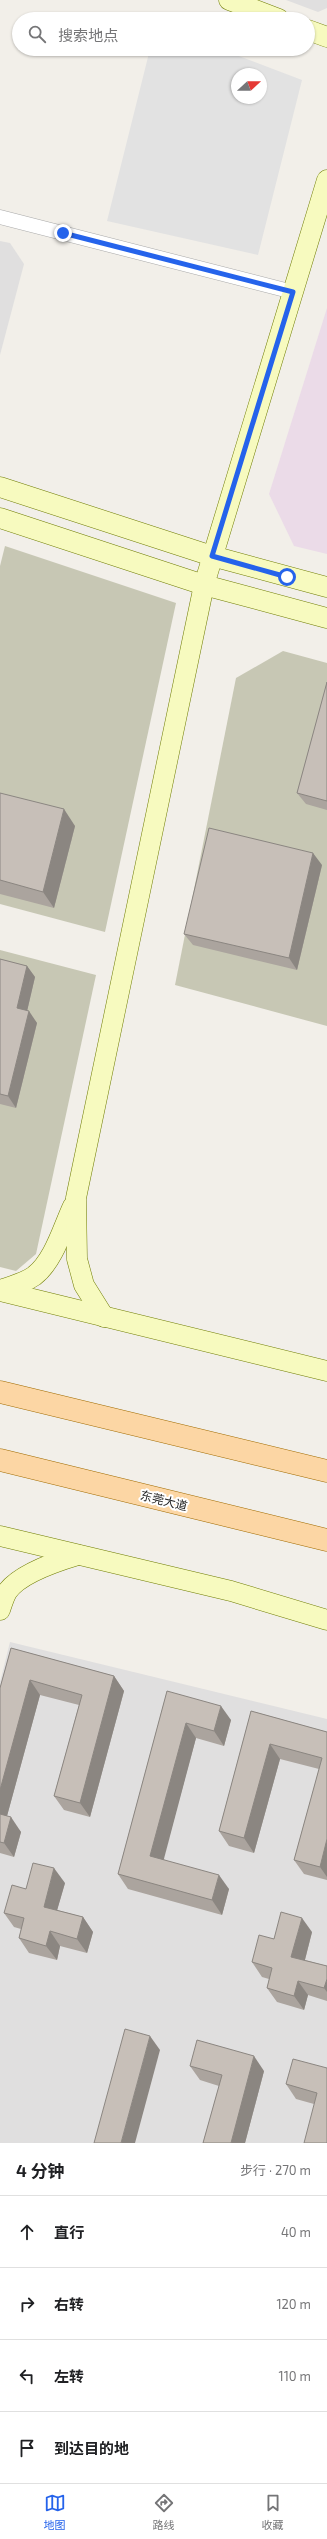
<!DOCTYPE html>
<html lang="zh">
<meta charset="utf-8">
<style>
:root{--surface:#fff;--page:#f2f2f2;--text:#202124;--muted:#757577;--line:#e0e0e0;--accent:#2563eb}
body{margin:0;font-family:"Exo 2","Noto Sans SC",sans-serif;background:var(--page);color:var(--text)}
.compass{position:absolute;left:231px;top:68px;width:36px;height:36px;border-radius:50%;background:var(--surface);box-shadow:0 1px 3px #0004;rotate:69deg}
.stop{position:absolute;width:12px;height:12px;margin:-9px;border:3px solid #2563eb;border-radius:50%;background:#fff}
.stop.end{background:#2563eb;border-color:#fff;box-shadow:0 1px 4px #0008}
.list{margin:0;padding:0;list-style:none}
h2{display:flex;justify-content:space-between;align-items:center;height:52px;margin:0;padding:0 16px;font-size:17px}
h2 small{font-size:13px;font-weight:400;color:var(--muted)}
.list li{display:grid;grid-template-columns:26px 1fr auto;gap:12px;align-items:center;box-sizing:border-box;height:72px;padding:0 16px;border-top:1px solid var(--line)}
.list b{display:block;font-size:15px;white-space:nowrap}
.list em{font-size:13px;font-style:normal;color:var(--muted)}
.icon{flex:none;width:22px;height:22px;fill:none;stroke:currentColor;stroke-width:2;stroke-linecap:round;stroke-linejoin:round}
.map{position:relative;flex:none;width:327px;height:2143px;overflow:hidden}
.search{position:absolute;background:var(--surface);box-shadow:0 1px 3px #0004;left:12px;right:12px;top:12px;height:44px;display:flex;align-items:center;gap:10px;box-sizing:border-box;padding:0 14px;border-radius:22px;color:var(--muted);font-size:15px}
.sheet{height:340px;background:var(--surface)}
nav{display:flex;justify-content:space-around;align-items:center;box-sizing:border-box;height:56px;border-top:1px solid var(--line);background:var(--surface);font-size:11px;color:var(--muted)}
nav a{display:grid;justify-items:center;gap:2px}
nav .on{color:var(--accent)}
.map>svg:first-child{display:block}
.residential{fill:#e0dfdf}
.industrial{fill:#ebdbe8}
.construction{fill:#c7c7b4}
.parking{fill:#e2e2e2;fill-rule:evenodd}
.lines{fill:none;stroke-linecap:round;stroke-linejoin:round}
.street-casing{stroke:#a9a9a9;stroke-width:15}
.secondary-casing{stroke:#707d05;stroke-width:21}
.primary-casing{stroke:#a06b00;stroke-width:23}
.street{stroke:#fff;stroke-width:14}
.secondary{stroke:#f7fabf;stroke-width:20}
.primary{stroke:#fcd6a4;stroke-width:22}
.wall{fill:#aba49e}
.shaded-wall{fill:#8b8681}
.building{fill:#c7bfb8;stroke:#8b8681}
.route{stroke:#2563eb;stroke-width:5}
.labels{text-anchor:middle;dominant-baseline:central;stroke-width:4;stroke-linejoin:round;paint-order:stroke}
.street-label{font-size:12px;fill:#222;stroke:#fff}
</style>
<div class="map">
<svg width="327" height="2143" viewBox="0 0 327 2143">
<rect width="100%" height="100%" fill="#f2efe9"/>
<g class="residential">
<polygon points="286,0 327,0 327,8 318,12"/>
<polygon points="0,241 10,243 24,264 0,355"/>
<polygon points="10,1642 327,1719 327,2143 0,2143 0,1682"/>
</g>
<polygon class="industrial" points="327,308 327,554 294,546 269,494"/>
<g class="construction">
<polygon points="5,546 176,603 105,932 0,904 0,566"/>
<polygon points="283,651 327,663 327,1026 175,985 236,678"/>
<polygon points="0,950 96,975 36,1254 16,1271 0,1267"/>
</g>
<path class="parking" d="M150,49h70l82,31 -44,175 -151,-34zM237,74h24v24h-24z"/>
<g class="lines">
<defs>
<polyline id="street" points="0,217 293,292"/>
<g id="secondary">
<polyline points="229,0 279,19"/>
<polyline points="308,30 327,37"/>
<polyline points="0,487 212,556 327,587"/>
<polyline points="0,518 204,585 327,618"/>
<path d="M0,1290c12,-4 24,-7 34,-14 20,-15 29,-49 39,-70"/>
<polyline points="0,1291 327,1371"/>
<polyline points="104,1317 84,1285 77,1259 76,1198 204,585 327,180"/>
<polyline points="0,1536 231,1591 327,1620"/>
<path d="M0,1610c2,-6 4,-13 7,-18 12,-18 51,-31 71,-37"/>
</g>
<g id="primary">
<polyline points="0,1392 327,1471"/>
<polyline points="0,1460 327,1540"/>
</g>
</defs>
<use href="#street" class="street-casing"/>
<use href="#secondary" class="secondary-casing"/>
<use href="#primary" class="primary-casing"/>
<use href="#street" class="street"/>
<use href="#secondary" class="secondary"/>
<use href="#primary" class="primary"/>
</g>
<g class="wall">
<polygon points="327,682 327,810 306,804 297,793"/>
<polygon points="0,793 75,826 54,908 0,894"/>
<polygon points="322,865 297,970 193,945 184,934"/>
<polygon points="0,959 27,966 35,977 27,1011 37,1023 16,1108 0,1104"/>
<polygon points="11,1648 114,1676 124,1691 90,1817 64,1810 54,1796 79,1705 40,1695 7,1816 21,1832 14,1857 0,1853 0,1688"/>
<polygon points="167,1691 231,1720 224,1746 196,1738 163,1859 229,1889 222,1915 128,1889 118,1874"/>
<polygon points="251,1711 327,1732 327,1880 304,1874 294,1860 319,1769 280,1759 254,1853 229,1846 219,1831"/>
<polygon points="65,1883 57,1910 83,1917 93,1932 87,1953 60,1946 57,1960 29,1953 19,1938 21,1929 14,1927 4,1913 26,1889"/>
<polygon points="312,1932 305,1960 327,1966 327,2001 308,1995 304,2010 277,2002 267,1988 269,1979 262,1977 252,1962 274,1939"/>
<polygon points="190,2066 264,2071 245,2143 203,2143 219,2086 200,2080"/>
<polygon points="327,2068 314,2104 296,2099 286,2084"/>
</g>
<g class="shaded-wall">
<polygon points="64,809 75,826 54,908 43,892"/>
<polygon points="313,853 322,865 297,970 289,958"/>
<polygon points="27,966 35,977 25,1020 17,1008"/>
<polygon points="29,1011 37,1023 16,1108 8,1096"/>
<polygon points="114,1676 124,1691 90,1817 80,1803"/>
<polygon points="30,1680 40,1695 4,1827 0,1822 0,1790"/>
<polygon points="221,1706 231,1720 224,1746 214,1731"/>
<polygon points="186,1723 196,1738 161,1870 150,1856"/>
<polygon points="270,1744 280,1759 254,1853 244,1838"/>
<polygon points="11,1817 21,1832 14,1857 4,1843"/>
<polygon points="327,1839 327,1877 320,1867"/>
<polygon points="54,1868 65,1883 54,1921 44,1907"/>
<polygon points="219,1875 229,1889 222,1915 212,1900"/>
<polygon points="83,1917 93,1932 87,1953 77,1939"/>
<polygon points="302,1918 312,1932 302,1971 291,1957"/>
<polygon points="50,1931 60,1946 57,1960 46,1946"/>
<polygon points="327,1979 327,1992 324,1988"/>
<polygon points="298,1981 308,1995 304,2010 294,1996"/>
<polygon points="150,2036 160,2050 135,2143 121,2143"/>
<polygon points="254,2056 264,2071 245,2143 231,2143"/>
</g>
<g class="building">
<polygon points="327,682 327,801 297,793"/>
<polygon points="0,793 64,809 43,892 0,880"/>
<polygon points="209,828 313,853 289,958 184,934"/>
<polygon points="0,959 27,966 17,1008 29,1011 8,1096 0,1094"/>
<polygon points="11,1648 114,1676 80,1803 54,1796 82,1695 30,1680 0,1790 0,1688"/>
<polygon points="167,1691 221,1706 214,1731 186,1723 150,1856 219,1875 212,1900 118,1874"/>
<polygon points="251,1711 327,1732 327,1839 320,1867 294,1860 322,1758 270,1744 244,1838 219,1831"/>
<polygon points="0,1814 11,1817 4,1843 0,1842"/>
<polygon points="33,1863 54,1868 44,1907 83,1917 77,1939 50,1931 46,1946 19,1938 24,1918 4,1913 12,1885 26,1889"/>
<polygon points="281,1912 302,1918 291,1957 327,1966 327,1979 324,1988 298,1981 294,1996 267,1988 272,1968 252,1962 259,1935 274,1939"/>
<polygon points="125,2029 150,2036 121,2143 94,2143"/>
<polygon points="197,2040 254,2056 231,2143 203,2143 222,2075 190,2066"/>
<polygon points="293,2059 327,2068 327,2143 304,2143 317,2093 286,2084"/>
</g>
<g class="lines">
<polyline class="route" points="63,233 293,292 212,556 287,577"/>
</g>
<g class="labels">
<g class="street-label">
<text transform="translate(164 1500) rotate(14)">东莞大道</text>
</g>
</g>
</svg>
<svg class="compass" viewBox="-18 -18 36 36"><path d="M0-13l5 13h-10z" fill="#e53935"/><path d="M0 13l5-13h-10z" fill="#757577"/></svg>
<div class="stop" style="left:287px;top:577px"></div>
<div class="stop end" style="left:63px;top:233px"></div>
<div class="search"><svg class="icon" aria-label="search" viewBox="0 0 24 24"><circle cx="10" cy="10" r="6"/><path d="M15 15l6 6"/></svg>搜索地点</div>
</div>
<section class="sheet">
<h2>4 分钟<small>步行 · 270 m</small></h2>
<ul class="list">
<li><svg class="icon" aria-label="ahead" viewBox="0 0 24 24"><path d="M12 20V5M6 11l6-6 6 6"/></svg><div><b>直行</b></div><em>40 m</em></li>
<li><svg class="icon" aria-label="right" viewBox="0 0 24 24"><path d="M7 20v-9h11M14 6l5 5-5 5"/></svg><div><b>右转</b></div><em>120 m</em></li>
<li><svg class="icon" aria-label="left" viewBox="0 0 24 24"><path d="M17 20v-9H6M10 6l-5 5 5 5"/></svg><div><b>左转</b></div><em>110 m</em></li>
<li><svg class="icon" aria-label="arrive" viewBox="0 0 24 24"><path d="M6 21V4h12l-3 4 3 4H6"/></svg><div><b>到达目的地</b></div></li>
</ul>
</section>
<nav>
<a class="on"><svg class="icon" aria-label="map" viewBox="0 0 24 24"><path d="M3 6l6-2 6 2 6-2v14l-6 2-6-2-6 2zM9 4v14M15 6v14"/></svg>地图</a>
<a><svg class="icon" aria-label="directions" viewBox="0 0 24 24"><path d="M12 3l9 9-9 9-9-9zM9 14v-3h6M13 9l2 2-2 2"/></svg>路线</a>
<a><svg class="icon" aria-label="saved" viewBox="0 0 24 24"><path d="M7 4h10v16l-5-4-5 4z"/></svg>收藏</a>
</nav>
